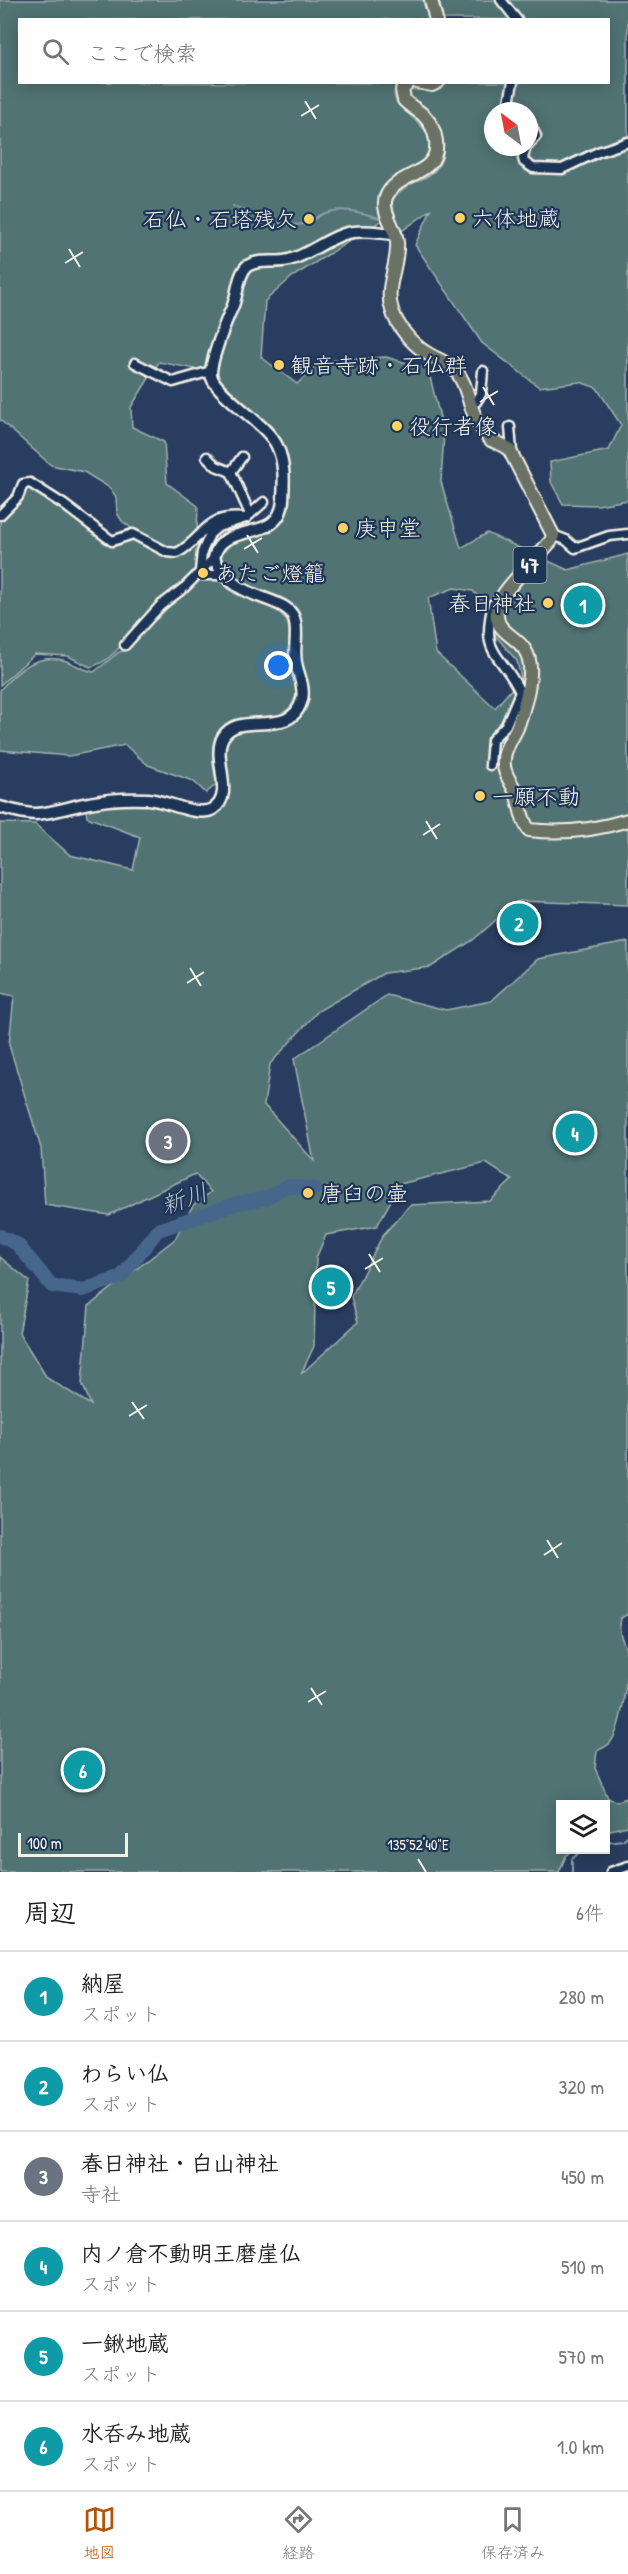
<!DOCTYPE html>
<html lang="ja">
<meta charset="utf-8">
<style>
:root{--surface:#fff;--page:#f6f6f6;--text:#222;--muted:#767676;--line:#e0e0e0;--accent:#b45309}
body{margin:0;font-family:"Patrick Hand","Klee One",sans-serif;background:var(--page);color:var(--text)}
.controls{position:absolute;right:18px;bottom:18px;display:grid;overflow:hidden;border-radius:0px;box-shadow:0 3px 15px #0003}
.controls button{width:54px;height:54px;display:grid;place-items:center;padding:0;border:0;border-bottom:2px solid var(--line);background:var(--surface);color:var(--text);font:30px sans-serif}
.compass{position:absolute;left:484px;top:102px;width:54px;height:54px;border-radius:50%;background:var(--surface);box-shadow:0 3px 15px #0003;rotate:328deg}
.scale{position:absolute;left:18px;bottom:15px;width:110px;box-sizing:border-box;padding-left:6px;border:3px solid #f4f1e8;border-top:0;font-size:16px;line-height:21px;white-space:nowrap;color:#f4f1e8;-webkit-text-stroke:4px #1d3557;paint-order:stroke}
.you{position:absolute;left:279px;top:666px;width:21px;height:21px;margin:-15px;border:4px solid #fff;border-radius:50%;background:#1a73e8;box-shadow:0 0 0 9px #1a73e833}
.badge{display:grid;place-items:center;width:39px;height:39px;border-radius:50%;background:var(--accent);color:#fff;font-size:20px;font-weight:700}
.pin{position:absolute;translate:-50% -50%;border:3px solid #fff;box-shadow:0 2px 6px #0006}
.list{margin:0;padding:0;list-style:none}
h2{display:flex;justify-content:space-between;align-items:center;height:78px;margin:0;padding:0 24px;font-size:26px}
h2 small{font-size:20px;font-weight:400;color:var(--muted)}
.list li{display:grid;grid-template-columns:39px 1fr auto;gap:18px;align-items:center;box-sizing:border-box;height:90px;padding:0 24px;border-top:2px solid var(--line)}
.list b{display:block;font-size:22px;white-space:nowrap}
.list p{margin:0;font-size:20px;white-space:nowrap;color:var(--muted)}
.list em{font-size:20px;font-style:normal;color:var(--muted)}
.icon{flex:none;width:33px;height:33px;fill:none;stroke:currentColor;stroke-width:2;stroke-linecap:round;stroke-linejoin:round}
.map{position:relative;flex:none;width:628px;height:1872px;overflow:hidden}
.search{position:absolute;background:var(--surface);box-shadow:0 3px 15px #0003;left:18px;right:18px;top:18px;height:66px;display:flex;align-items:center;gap:15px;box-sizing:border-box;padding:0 21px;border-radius:0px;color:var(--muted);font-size:22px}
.sheet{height:618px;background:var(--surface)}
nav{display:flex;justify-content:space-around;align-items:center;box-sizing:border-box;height:84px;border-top:2px solid var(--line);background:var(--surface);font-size:16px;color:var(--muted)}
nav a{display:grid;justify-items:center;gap:3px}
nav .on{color:var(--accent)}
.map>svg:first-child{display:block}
.green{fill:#517373;stroke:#a2b2ae;stroke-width:1.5;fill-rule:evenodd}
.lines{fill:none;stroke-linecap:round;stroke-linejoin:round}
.stream{stroke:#8c9eb1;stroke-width:2}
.river{stroke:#46668c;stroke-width:14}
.street-casing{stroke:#f4f1e8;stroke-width:13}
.secondary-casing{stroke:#f4f1e8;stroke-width:15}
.primary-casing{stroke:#f4f1e8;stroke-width:16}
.street{stroke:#1d3557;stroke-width:8}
.secondary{stroke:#1d3557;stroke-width:10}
.primary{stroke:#6b7165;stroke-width:12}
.ticks{fill:none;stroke:#f4f1e8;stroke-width:2}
.poi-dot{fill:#ffd166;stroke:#1d3557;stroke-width:2}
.labels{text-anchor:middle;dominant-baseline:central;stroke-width:4.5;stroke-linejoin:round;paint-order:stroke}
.shield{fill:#1d3557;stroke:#b4b9bc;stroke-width:1.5}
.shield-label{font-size:21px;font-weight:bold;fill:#f4f1e8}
.poi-label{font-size:22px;fill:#f4f1e8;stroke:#1d3557;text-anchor:start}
.water-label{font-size:24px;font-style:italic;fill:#b7c0c8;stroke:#1d3557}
.ticks-label{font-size:15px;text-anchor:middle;fill:#f4f1e8;stroke:#1d3557;stroke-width:4.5;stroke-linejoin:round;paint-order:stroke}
</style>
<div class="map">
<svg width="628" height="1872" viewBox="0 0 628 1872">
<rect width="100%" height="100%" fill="#293d60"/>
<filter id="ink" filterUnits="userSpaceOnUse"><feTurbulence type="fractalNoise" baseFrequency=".0167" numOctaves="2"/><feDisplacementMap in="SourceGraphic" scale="12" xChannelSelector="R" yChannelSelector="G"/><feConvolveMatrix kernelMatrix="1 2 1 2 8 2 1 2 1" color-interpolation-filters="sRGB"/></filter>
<g filter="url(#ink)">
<g class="green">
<path d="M0,0h423l5,19 -408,1v62l377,1c-15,30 37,33 32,66 -3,20 -39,22 -51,47l4,17 -1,8 -11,7 -79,27 -43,5 -15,36 -27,75 -47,-9 -28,45 1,20 32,15 3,41 31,23 -1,25 -17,17 -9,2 -25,-11 -24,-18 -5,-8 -1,-16 -6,-9 -26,-16 -33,-7 -51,-45z"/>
<path d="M439,0h189v500l-31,5 -34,-1 -12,-22 -1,-20 59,-12 12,-25 -24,-37 -17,-6 -41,5 -57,-44 -67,-98 16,-35 -32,23 -7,-31c6,-15 24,-19 37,-27 22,-14 16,-47 1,-63 -5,-6 -13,-10 -19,-15l-1,-7c15,-2 26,6 38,-8h160v-62l-165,-1zM493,111h36v36h-36z"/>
<path d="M356,237l-64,40 -27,24 -4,56 36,27 24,-23 65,-4 42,12 16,64 -3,49 20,66 26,-15 81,37 60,-16v351l-110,-4 -45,39 -42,27 -47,6 -66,38 -48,53 -6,41 50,56 -20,-102 93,-64 59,15 45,-9 47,-42 90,-17v672l-7,4c-4,20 3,20 6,36 1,20 -4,75 -18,90 -3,3 -9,5 -12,7l-2,17 13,30 9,4 11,-5v29l-22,5v-27h-46v46h13l-7,6 -7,16h-559v-615l29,24 -10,52 28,45 44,27 -9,-22 7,-77 86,-67 18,-34 18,-13 -16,-18 -86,41 -64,-10 -4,-57 -32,-103 5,-49 -14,-3v-170l35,1 35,31 63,15 7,-33 -53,-20 -1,-8c20,-5 45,-8 65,-5 24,4 60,26 75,-3 10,-19 -11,-44 2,-63 11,-17 47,0 71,-24v-97c-2,-4 -4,-9 -7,-12 -18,-14 -70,-17 -72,-49 -2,-18 54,-20 65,-40 5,-10 3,-25 4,-36 0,-17 -5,-38 -16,-51 -10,-11 -59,-44 -57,-57 2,-15 13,-46 20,-60 6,-13 6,-31 15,-42 13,-7 27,-2 41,-6 22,-6 41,-23 64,-27zM454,588l19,3 12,14 9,29 23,27 4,17 -26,30 -59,-55 -8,-55zM486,1163l26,17 -22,21 -80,4 -27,30 -32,62 7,25 -57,52 13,-28 2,-88 10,-23 51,-9 23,-42z"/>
<path d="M27,486l10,4 76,55 19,-7 40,18 42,-30 -16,43 -22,23 -39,30v4c-12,15 -27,37 -47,41l-22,-11 -33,-2 -35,31v-168z"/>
<path d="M197,577h20c5,5 11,12 17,16 15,9 37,9 49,23 11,12 4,29 7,44 2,10 9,25 6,36 -14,50 -105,-14 -79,88l-11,9 -13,-12 -45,-16 -23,-20 -56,11 -69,-6v-60c16,-19 37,-37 63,-30 11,3 19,10 31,12l25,-20 5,-1 30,-36 3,4z"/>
</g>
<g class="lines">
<g class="stream">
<path d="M233,206c18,9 55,24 75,17 5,-2 8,-6 12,-8 20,-10 43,-2 63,4"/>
<polyline points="606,1842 623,1840 628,1835"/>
<polyline points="572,1872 572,1859 582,1850"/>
</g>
<polyline class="river" points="0,1236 17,1244 52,1286 83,1290 121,1277 158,1230 238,1203 266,1198 287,1186 315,1189"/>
<defs>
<g id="street">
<polyline points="501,0 517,20"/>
<polyline points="513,82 509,102 517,111"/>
<polyline points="529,121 536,136 529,144"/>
<polyline points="526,147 523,158 524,162 533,168 562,169 598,152 628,142"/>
<polyline points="135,363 173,382 211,371"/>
<polyline points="469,404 476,402 481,394 483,371"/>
<polyline points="510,427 512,452"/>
<polyline points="207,457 216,466 231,472"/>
<polyline points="242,457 231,472 250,514"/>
<path d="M0,515l18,-18 5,-13 7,-1 33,21 49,37 21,-7 34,18 10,1c31,-17 25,-39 69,-35"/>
<polyline points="553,535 566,540 575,548 609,536 628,534"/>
<polyline points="224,575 203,575 200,571 202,552 210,534 218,527 246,518 264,502"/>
<polyline points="125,645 160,606 185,587 214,558"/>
<path d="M490,765l2,-25 14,-15 14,-33c-19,-41 -40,-34 -27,-88l4,-2"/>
<polyline points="611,1872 628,1866"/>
</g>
<path id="secondary" d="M0,807c11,3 24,7 36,7 17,-1 36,-8 53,-11 19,-4 39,-5 59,-4 17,1 50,19 65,10 23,-14 -2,-51 10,-72 15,-28 69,4 79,-38 3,-12 -4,-25 -6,-36 -3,-15 3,-31 -2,-45 -9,-24 -61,-15 -80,-60 7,-39 66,-12 69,-58 1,-18 2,-37 -6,-54 -10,-23 -67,-55 -66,-73 0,-13 15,-53 21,-65 6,-13 5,-32 15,-42 14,-8 28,-2 42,-6 19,-5 36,-20 55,-26 16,-5 35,-1 52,0"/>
<g id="primary">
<polyline points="431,0 436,20"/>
<path d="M409,82l-7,8 2,10c6,7 15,10 21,17 6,6 10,16 11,24 4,35 -37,30 -49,54 -8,15 9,32 10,47 2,23 -13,45 -5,68 5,16 19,33 33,42 10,7 23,10 31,19 12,14 12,35 22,51 3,5 8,14 13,18 8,4 14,5 19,11l43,84 -2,6c-11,13 -50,50 -53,64 -9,36 35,26 32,69 -1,18 -7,37 -13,54 -6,13 -15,23 -13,38 1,11 10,19 13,30 4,12 4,23 12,34 34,4 67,0 99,-10"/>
<polyline points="417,82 432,85 438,82"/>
</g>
</defs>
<use href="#street" class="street-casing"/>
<use href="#secondary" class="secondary-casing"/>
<use href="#primary" class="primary-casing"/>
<use href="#street" class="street"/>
<use href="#secondary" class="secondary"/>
<use href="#primary" class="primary"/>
</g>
</g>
<path class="ticks" d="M305,101l11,18M301,116l18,-11M69,249l11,18M65,263l18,-11M483,387l11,18M480,402l18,-11M247,535l11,18M244,549l18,-11M426,821l11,18M423,835l17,-11M190,968l11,18M187,983l17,-11M369,1254l11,18M365,1269l18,-11M132,1402l12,17M129,1416l18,-11M547,1540l11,18M544,1555l18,-12M311,1688l11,17M308,1702l18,-11M418,1859l8,13"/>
<g class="poi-dot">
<circle cx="460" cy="218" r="6"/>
<circle cx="309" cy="219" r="6"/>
<circle cx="279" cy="365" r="6"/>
<circle cx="397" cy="426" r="6"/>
<circle cx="343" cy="528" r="6"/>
<circle cx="203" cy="573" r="6"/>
<circle cx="548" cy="603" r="6"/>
<circle cx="480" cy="796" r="6"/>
<circle cx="308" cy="1193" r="6"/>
</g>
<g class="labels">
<rect class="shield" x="513.5" y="547" width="33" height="36" rx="4.5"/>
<g class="shield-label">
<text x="530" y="565">47</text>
</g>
<g class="poi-label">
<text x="472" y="218">六体地蔵</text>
<text x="297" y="219" text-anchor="end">石仏・石塔残欠</text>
<text x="291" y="365">観音寺跡・石仏群</text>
<text x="409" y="426">役行者像</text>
<text x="355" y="528">庚申堂</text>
<text x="215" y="573">あたご燈籠</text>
<text x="536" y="603" text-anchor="end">春日神社</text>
<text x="492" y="796">一願不動</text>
<text x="320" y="1193">唐臼の壷</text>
</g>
<g class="water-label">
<text transform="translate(184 1198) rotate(-19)">新川</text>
</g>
</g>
<g class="ticks-label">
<text x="418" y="1850">135°52'40"E</text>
</g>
</svg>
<div class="controls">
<button><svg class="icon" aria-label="layers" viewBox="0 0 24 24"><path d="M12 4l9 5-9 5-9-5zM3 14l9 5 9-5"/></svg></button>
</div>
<svg class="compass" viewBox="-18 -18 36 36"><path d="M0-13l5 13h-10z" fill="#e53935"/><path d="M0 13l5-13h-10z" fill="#767676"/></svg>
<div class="scale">100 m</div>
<div class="you"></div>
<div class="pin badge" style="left:583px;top:605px;background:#0f9aa8">1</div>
<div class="pin badge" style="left:519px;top:923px;background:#0f9aa8">2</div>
<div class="pin badge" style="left:168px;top:1141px;background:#6b7280">3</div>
<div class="pin badge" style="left:575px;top:1133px;background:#0f9aa8">4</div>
<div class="pin badge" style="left:331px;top:1287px;background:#0f9aa8">5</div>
<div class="pin badge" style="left:83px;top:1770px;background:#0f9aa8">6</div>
<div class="search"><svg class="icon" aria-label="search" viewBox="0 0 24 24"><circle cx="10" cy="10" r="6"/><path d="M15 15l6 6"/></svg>ここで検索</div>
</div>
<section class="sheet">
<h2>周辺<small>6件</small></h2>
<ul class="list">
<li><span class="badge" style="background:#0f9aa8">1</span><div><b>納屋</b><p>スポット</p></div><em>280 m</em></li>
<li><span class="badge" style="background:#0f9aa8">2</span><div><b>わらい仏</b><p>スポット</p></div><em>320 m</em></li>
<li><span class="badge" style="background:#6b7280">3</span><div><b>春日神社・白山神社</b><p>寺社</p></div><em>450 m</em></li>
<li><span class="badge" style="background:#0f9aa8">4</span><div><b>内ノ倉不動明王磨崖仏</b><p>スポット</p></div><em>510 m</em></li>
<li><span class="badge" style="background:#0f9aa8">5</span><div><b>一鍬地蔵</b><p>スポット</p></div><em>570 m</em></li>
<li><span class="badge" style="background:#0f9aa8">6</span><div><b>水呑み地蔵</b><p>スポット</p></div><em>1.0 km</em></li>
</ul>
</section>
<nav>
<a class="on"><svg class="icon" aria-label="map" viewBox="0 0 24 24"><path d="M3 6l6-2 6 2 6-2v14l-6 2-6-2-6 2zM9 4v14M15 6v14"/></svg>地図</a>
<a><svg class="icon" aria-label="directions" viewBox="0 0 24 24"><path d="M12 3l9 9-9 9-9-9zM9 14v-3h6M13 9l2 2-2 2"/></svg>経路</a>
<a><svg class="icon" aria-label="saved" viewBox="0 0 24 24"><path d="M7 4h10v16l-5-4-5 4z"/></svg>保存済み</a>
</nav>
